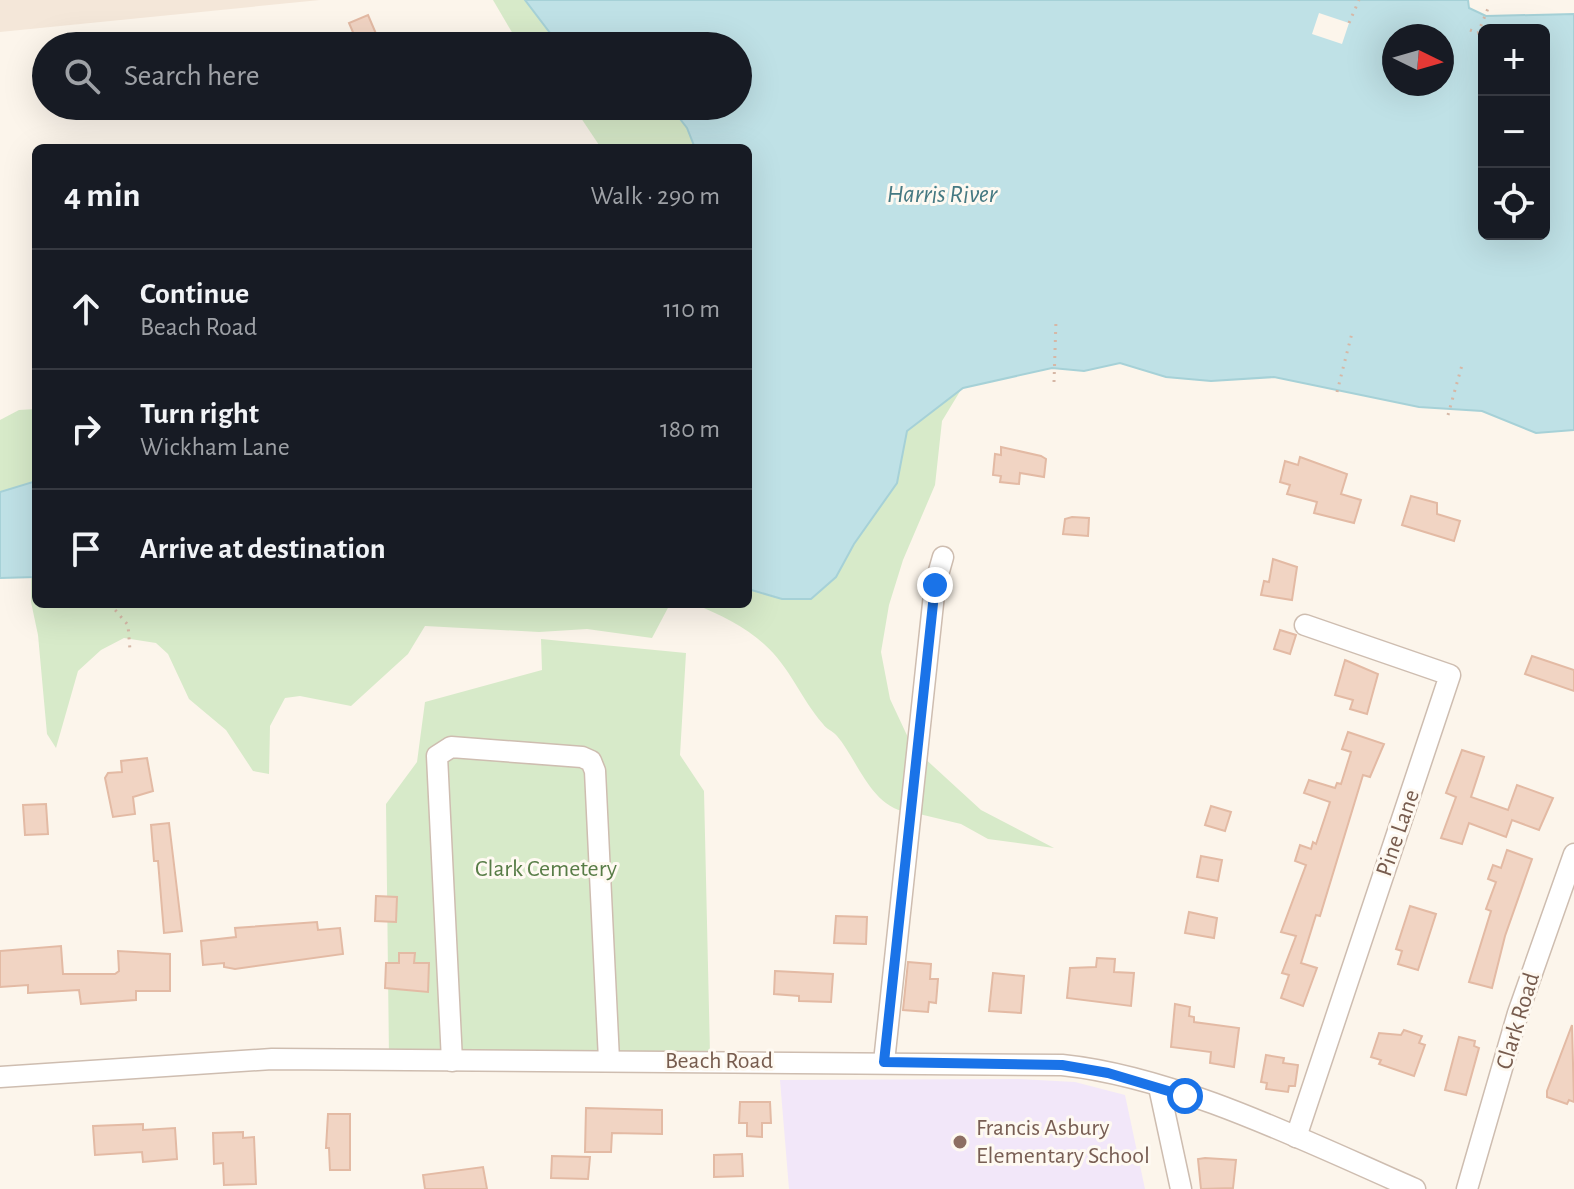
<!DOCTYPE html>
<meta charset="utf-8">
<style>
:root{--surface:#171b24;--page:#242831;--text:#f1f3f6;--muted:#9ea1a6;--line:#363941}
body{margin:0;font-family:"Alegreya Sans",sans-serif;background:var(--page);color:var(--text)}
.controls{position:absolute;right:24px;top:24px;display:grid;overflow:hidden;border-radius:12px;box-shadow:0 8px 32px #0002}
.controls button{width:72px;height:72px;display:grid;place-items:center;padding:0;border:0;border-bottom:2px solid var(--line);background:var(--surface);color:var(--text);font:40px sans-serif}
.compass{position:absolute;left:1382px;top:24px;width:72px;height:72px;border-radius:50%;background:var(--surface);box-shadow:0 8px 32px #0002;rotate:95deg}
.stop{position:absolute;width:24px;height:24px;margin:-18px;border:6px solid #1a73e8;border-radius:50%;background:#fff}
.stop.end{background:#1a73e8;border-color:#fff;box-shadow:0 2px 8px #0008}
.list{margin:0;padding:0;list-style:none}
h2{display:flex;justify-content:space-between;align-items:center;height:104px;margin:0;padding:0 32px;font-size:34px}
h2 small{font-size:26px;font-weight:400;color:var(--muted)}
.list li{display:grid;grid-template-columns:52px 1fr auto;gap:24px;align-items:center;box-sizing:border-box;height:120px;padding:0 32px;border-top:2px solid var(--line)}
.list b{display:block;font-size:30px;white-space:nowrap}
.list p{margin:0;font-size:26px;white-space:nowrap;color:var(--muted)}
.list em{font-size:26px;font-style:normal;color:var(--muted)}
.icon{flex:none;width:44px;height:44px;fill:none;stroke:currentColor;stroke-width:2;stroke-linecap:round;stroke-linejoin:round}
.map{position:relative;flex:none;width:1574px;height:1189px;overflow:hidden}
.search{position:absolute;background:var(--surface);box-shadow:0 8px 32px #0002;left:32px;top:32px;width:720px;height:88px;display:flex;align-items:center;gap:20px;box-sizing:border-box;padding:0 28px;border-radius:44px;color:var(--muted);font-size:30px}
.panel{position:absolute;background:var(--surface);box-shadow:0 8px 32px #0002;left:32px;top:144px;width:720px;height:464px;border-radius:12px}
.map>svg:first-child{display:block}
.residential{fill:#f4e7d9}
.education{fill:#f2e7f9}
.green{fill:#d7eac9}
.water{fill:#bfe1e6;stroke:#a6d1d7;stroke-width:2;fill-rule:evenodd}
.pier{fill:#fcf5eb}
.building{fill:#f1d4c3;stroke:#e3baa4;stroke-width:2}
.lines{fill:none;stroke-linecap:round;stroke-linejoin:round}
.minor-casing{stroke:#cebdb0;stroke-width:23}
.path{stroke:#d6b7a6;stroke-width:3;stroke-dasharray:2 6;stroke-linecap:butt}
.minor{stroke:#fff;stroke-width:20}
.route{stroke:#1a73e8;stroke-width:10}
.education-dot{fill:#8d6e63;stroke:#fef9f1;stroke-width:3}
.labels{text-anchor:middle;dominant-baseline:central;stroke-width:6;stroke-linejoin:round;paint-order:stroke}
.street-label{font-size:24px;fill:#775c4e;stroke:#fef9f1}
.park-label{font-size:24px;fill:#577c46;stroke:#fef9f1}
.education-label{font-size:24px;fill:#785e54;stroke:#fef9f1;text-anchor:start}
.water-label{font-size:26px;font-style:italic;fill:#457982;stroke:#fef9f1}
</style>
<div class="map">
<svg width="1574" height="1189" viewBox="0 0 1574 1189">
<rect width="100%" height="100%" fill="#fcf5eb"/>
<polygon class="residential" points="0,0 320,0 0,32"/>
<polygon class="education" points="1019,1079 1075,1082 1125,1095 1145,1189 789,1189 780,1080"/>
<g class="green">
<polygon points="493,0 525,0 560,46 520,46"/>
<polygon points="573,106 670,106 687,128 695,148 601,148"/>
<path d="M962,388l-20,33 -7,64 -32,75 -14,45 -8,47 9,47 22,47 -5,66c-36,-5 -50,-53 -70,-76 -4,-5 -11,-7 -14,-12 -22,-25 -33,-57 -59,-80 -20,-18 -45,-30 -70,-40h54v-15l34,10 54,-22 18,-33 43,-61 10,-52z"/>
<polygon points="36,409 36,481 0,492 0,420 19,410"/>
<polygon points="31,575 36,577 36,604 670,604 652,638 587,629 539,632 425,626 408,654 351,706 300,696 285,698 270,726 269,774 253,771 226,730 189,699 168,654 156,643 124,638 101,650 78,671 56,748 47,734 38,635 31,602"/>
<polygon points="541,639 686,653 680,755 704,791 710,1054 389,1057 386,804 417,762 425,702 542,670"/>
<polygon points="921,755 981,810 1054,848 988,839 961,824 915,813"/>
</g>
<g class="water">
<path d="M525,0h943l1,8 17,8 88,-2v416l-38,3 -54,-22 -63,-4 -145,-30 -63,4 -45,-4 -46,-14 -36,8 -32,-3 -89,20 -56,43 -10,52 -43,61 -18,33 -25,22h-29l-34,-10v-441h-53l-8,-20 -17,-22h68v-60h-178zM1484,30h60v204h-60zM1394,36h48v48h-48z"/>
<polygon points="36,481 36,577 0,578 0,492"/>
</g>
<polygon class="pier" points="1319,13 1349,23 1342,44 1312,34"/>
<g class="building">
<polygon points="368,15 377,36 358,44 349,23"/>
<polygon points="1001,447 1041,456 1046,459 1044,477 1020,473 1019,484 1000,482 1001,476 993,475 995,454 1001,455"/>
<polygon points="1300,457 1347,474 1341,494 1361,500 1354,523 1314,513 1317,502 1287,494 1290,485 1280,482 1285,461 1298,465"/>
<polygon points="1411,496 1437,503 1437,514 1460,521 1454,541 1402,525"/>
<polygon points="1072,517 1089,518 1088,536 1063,534 1065,519"/>
<polygon points="1273,559 1297,567 1292,600 1261,595 1264,581 1269,582"/>
<polygon points="1280,630 1296,635 1290,654 1274,649"/>
<polygon points="1532,656 1574,670 1574,691 1525,674"/>
<polygon points="1345,660 1378,674 1367,714 1350,709 1353,700 1335,695"/>
<polygon points="1348,732 1384,744 1370,777 1363,775 1320,916 1316,915 1301,963 1317,968 1303,1006 1281,998 1289,975 1282,973 1296,936 1281,932 1306,865 1295,861 1300,845 1311,849 1313,842 1316,844 1330,802 1304,793 1309,780 1335,788 1337,783 1341,784 1351,752 1342,749"/>
<polygon points="1462,750 1484,757 1471,797 1508,810 1517,785 1553,798 1539,830 1512,820 1506,837 1469,823 1462,844 1441,838 1456,797 1446,793"/>
<polygon points="147,758 153,791 133,797 135,814 113,817 105,778 108,773 122,772 121,761"/>
<polygon points="46,804 48,834 25,835 23,805"/>
<polygon points="1211,806 1231,812 1225,831 1205,825"/>
<polygon points="169,823 182,931 164,933 158,861 154,861 151,825"/>
<polygon points="1507,850 1532,859 1505,936 1492,988 1469,982 1491,911 1486,909 1496,882 1488,879 1493,865 1501,868"/>
<polygon points="1201,856 1222,860 1218,881 1197,877"/>
<polygon points="376,896 397,897 396,922 375,921"/>
<polygon points="1410,906 1436,914 1418,970 1398,964 1402,951 1396,949"/>
<polygon points="1189,912 1217,918 1214,938 1185,933"/>
<polygon points="836,916 867,917 866,944 834,943"/>
<polygon points="317,922 318,930 340,928 343,954 235,969 224,967 224,963 203,965 201,941 236,937 235,928"/>
<polygon points="61,946 63,974 115,974 119,971 118,951 170,954 170,991 136,991 136,1000 81,1004 79,990 28,993 28,985 0,987 0,951"/>
<polygon points="399,953 415,953 414,963 429,963 428,992 385,988 386,963 399,963"/>
<polygon points="1097,958 1115,959 1114,972 1134,973 1131,1006 1067,998 1070,968 1096,967"/>
<polygon points="908,962 931,964 930,979 938,979 936,1003 929,1002 928,1012 903,1010"/>
<polygon points="775,971 833,974 831,1002 799,1001 799,996 774,994"/>
<polygon points="993,973 1024,976 1021,1013 989,1011"/>
<polygon points="1175,1004 1190,1007 1189,1016 1194,1017 1194,1022 1239,1028 1234,1067 1210,1063 1211,1052 1171,1047"/>
<polygon points="1572,1025 1574,1102 1569,1100 1567,1104 1547,1097 1547,1091"/>
<polygon points="1404,1030 1422,1036 1419,1043 1425,1045 1414,1076 1379,1064 1381,1060 1371,1057 1379,1033 1401,1035"/>
<polygon points="1459,1037 1475,1041 1474,1046 1479,1048 1466,1095 1445,1090"/>
<polygon points="1266,1055 1284,1058 1283,1063 1298,1065 1295,1086 1289,1086 1288,1092 1266,1089 1267,1083 1261,1082"/>
<polygon points="740,1102 770,1102 771,1123 762,1123 762,1137 747,1136 747,1123 739,1123"/>
<polygon points="586,1108 662,1110 662,1134 612,1133 611,1152 585,1152"/>
<polygon points="328,1114 350,1114 350,1170 330,1170 329,1148 326,1148"/>
<polygon points="143,1124 143,1130 175,1128 177,1159 143,1162 142,1152 95,1155 93,1126"/>
<polygon points="243,1132 243,1138 254,1137 256,1184 224,1185 223,1163 214,1164 213,1133"/>
<polygon points="742,1154 743,1176 714,1177 714,1155"/>
<polygon points="552,1156 590,1157 588,1179 551,1178"/>
<polygon points="1205,1158 1236,1160 1233,1188 1201,1189 1198,1159"/>
<polygon points="483,1167 487,1189 425,1189 423,1175"/>
</g>
<g class="lines">
<defs>
<g id="minor">
<polyline points="452,1061 437,756 451,747 582,757 591,761 595,771 609,1060"/>
<polyline points="884,1062 935,585 943,557"/>
<path d="M0,1077l272,-18 790,6c116,12 247,78 353,124"/>
<polyline points="1159,1087 1181,1189"/>
<polyline points="1296,1137 1450,675 1305,625"/>
<polyline points="1467,1189 1518,1013 1574,854"/>
</g>
</defs>
<use href="#minor" class="minor-casing"/>
<g class="path">
<polyline points="1349,23 1359,0"/>
<polyline points="1470,30 1478,33 1489,6"/>
<polyline points="1054,382 1056,320"/>
<polyline points="1337,392 1352,333"/>
<polyline points="1448,415 1462,365"/>
<polyline points="110,604 128,625 130,650"/>
</g>
<use href="#minor" class="minor"/>
</g>
<g class="lines">
<polyline class="route" points="935,585 884,1062 1062,1065 1108,1073 1185,1096"/>
</g>
<circle class="education-dot" cx="960" cy="1142" r="8"/>
<g class="labels">
<g class="street-label">
<text transform="translate(1398 833) rotate(-71)">Pine Lane</text>
<text transform="translate(1518 1021) rotate(-73)">Clark Road</text>
<text x="719" y="1061">Beach Road</text>
</g>
<g class="park-label">
<text x="546" y="869">Clark Cemetery</text>
</g>
<g class="education-label">
<text x="976" y="1128">Francis Asbury<tspan x="976" dy="28">Elementary School</tspan></text>
</g>
<g class="water-label">
<text x="942" y="194">Harris River</text>
</g>
</g>
</svg>
<div class="controls">
<button>+</button>
<button>−</button>
<button><svg class="icon" aria-label="locate" viewBox="0 0 24 24"><circle cx="12" cy="12" r="6"/><path d="M12 2v4M12 18v4M2 12h4M18 12h4"/></svg></button>
</div>
<svg class="compass" viewBox="-18 -18 36 36"><path d="M0-13l5 13h-10z" fill="#e53935"/><path d="M0 13l5-13h-10z" fill="#9ea1a6"/></svg>
<div class="stop" style="left:1185px;top:1096px"></div>
<div class="stop end" style="left:935px;top:585px"></div>
<div class="search"><svg class="icon" aria-label="search" viewBox="0 0 24 24"><circle cx="10" cy="10" r="6"/><path d="M15 15l6 6"/></svg>Search here</div>
<section class="panel">
<h2>4 min<small>Walk · 290 m</small></h2>
<ul class="list">
<li><svg class="icon" aria-label="ahead" viewBox="0 0 24 24"><path d="M12 20V5M6 11l6-6 6 6"/></svg><div><b>Continue</b><p>Beach Road</p></div><em>110 m</em></li>
<li><svg class="icon" aria-label="right" viewBox="0 0 24 24"><path d="M7 20v-9h11M14 6l5 5-5 5"/></svg><div><b>Turn right</b><p>Wickham Lane</p></div><em>180 m</em></li>
<li><svg class="icon" aria-label="arrive" viewBox="0 0 24 24"><path d="M6 21V4h12l-3 4 3 4H6"/></svg><div><b>Arrive at destination</b></div></li>
</ul>
</section>
</div>
